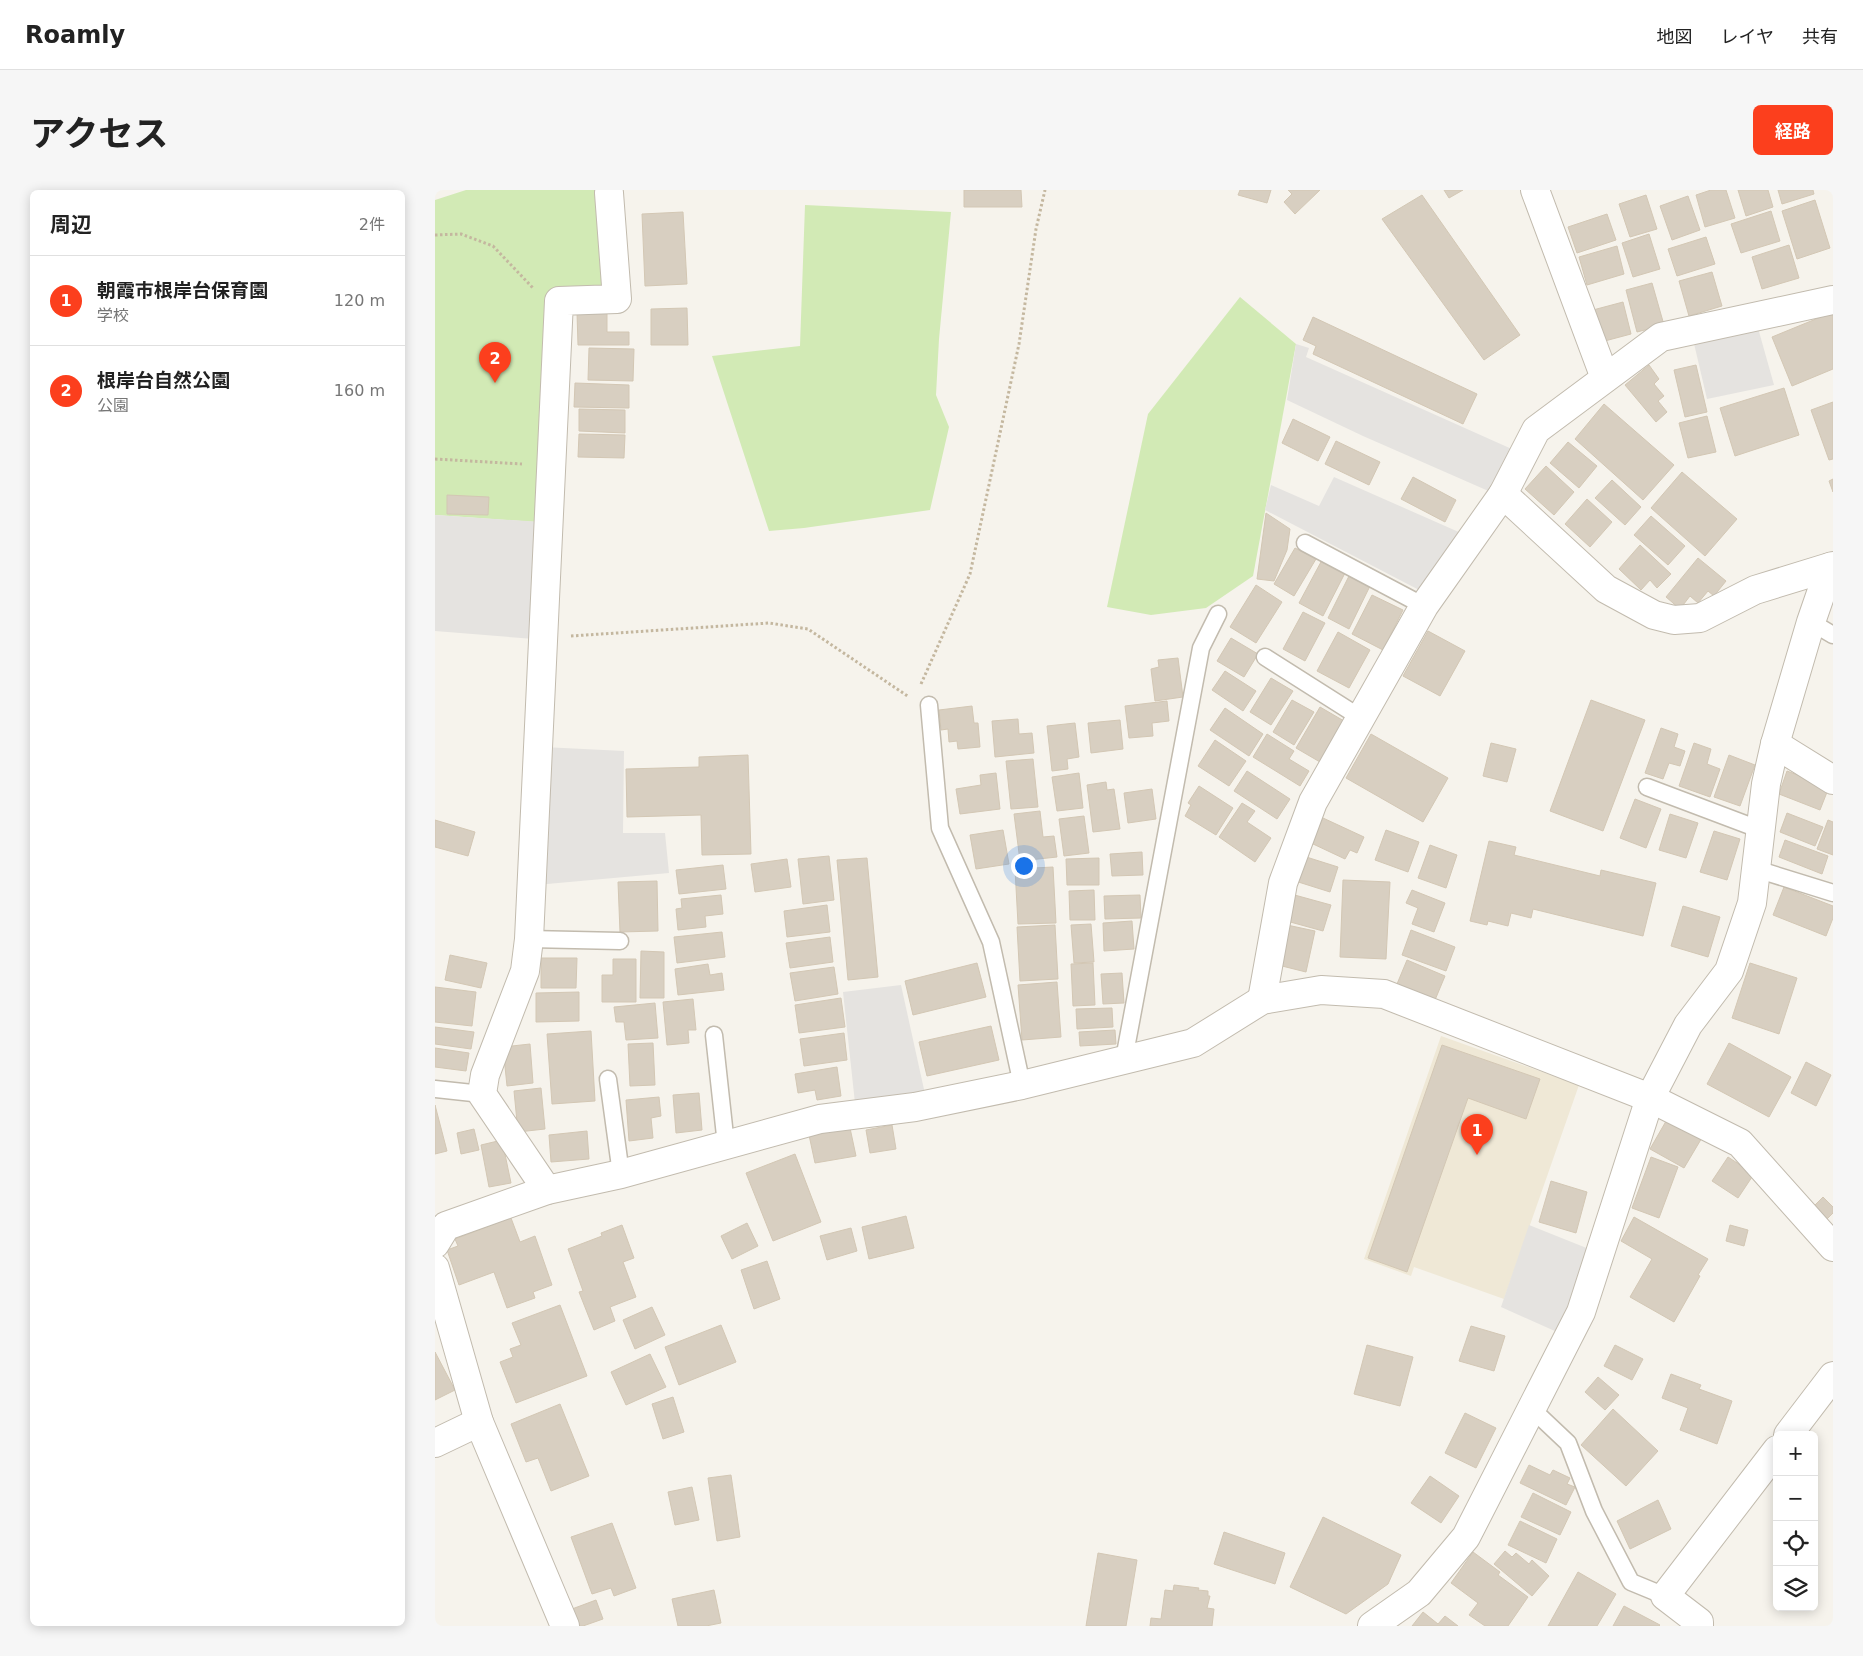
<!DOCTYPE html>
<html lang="ja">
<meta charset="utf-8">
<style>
:root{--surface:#fff;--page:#f6f6f6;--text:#222;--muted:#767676;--line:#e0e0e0;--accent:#fc3f1d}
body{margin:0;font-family:"DejaVu Sans","Noto Sans JP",sans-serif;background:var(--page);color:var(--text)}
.controls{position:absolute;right:15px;bottom:15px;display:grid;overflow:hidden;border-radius:8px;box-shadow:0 2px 12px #0003}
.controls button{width:45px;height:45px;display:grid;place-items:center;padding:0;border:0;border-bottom:1px solid var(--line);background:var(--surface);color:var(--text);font:25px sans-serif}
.you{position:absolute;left:588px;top:675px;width:18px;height:18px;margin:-12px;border:4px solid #fff;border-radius:50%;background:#1a73e8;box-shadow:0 0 0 8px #1a73e833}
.badge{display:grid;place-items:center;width:32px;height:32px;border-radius:50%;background:var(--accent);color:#fff;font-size:16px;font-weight:700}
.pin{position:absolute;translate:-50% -41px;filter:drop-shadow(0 1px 2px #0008)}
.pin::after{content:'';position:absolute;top:26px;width:18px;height:15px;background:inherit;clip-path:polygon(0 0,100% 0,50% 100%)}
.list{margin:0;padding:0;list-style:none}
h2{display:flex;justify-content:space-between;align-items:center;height:65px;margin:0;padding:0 20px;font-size:21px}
h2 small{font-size:16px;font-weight:400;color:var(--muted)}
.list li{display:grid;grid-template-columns:32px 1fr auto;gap:15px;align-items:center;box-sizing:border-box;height:90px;padding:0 20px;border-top:1px solid var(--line)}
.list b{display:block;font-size:19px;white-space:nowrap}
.list p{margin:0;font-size:16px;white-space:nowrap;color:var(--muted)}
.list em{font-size:16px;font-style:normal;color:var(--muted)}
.icon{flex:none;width:28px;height:28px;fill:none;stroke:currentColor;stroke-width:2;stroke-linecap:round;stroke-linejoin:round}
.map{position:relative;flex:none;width:1398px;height:1436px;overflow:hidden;border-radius:8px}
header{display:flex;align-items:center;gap:30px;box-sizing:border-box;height:70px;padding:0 25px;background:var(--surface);border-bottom:1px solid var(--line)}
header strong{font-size:24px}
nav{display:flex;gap:28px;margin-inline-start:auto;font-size:18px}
.intro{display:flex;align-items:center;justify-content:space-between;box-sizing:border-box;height:120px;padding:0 30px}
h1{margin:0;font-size:35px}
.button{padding:12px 22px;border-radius:8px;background:var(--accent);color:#fff;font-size:18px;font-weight:700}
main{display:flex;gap:30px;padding:0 30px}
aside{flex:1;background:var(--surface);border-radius:8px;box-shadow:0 2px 12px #0003}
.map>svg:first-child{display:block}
.education{fill:#efe8d6}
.green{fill:#d2eab5}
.parking{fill:#e5e3e0}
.building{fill:#d8cfc1;stroke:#d3c7b4}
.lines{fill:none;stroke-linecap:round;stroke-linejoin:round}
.lane-casing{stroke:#c2bbae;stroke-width:19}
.street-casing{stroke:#c2bbae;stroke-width:30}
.path{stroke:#c4b79f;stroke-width:3;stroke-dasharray:2.5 2.5;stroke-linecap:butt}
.lane{stroke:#fff;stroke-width:16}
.street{stroke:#fff;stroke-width:28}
</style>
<header>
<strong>Roamly</strong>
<nav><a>地図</a><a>レイヤ</a><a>共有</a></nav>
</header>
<div class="intro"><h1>アクセス</h1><a class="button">経路</a></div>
<main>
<aside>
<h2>周辺<small>2件</small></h2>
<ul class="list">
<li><span class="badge">1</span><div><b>朝霞市根岸台保育園</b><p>学校</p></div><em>120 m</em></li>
<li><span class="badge">2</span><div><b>根岸台自然公園</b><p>公園</p></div><em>160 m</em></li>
</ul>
</aside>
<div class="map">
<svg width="1398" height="1436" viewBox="0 0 1398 1436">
<rect width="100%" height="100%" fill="#f6f3ec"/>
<polygon class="education" points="1006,846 1144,895 1069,1109 979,1077 976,1086 929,1069"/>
<g class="green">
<polygon points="31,0 163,0 182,109 124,111 114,333 0,325 0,10"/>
<polygon points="370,15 516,22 504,149 501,205 514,237 495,320 369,338 334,341 277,166 365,156"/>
<polygon points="805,107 861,154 818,386 771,418 716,425 672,417 713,224"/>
</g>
<g class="parking">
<polygon points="1321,131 1339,195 1272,209 1257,145"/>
<polygon points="861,154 874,158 871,167 1079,260 1058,303 928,246 852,210"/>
<polygon points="899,287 1026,343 988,402 830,320 836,295 884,316"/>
<polygon points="0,325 107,332 99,449 0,441"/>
<polygon points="108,557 189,561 188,643 230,643 234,683 101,695"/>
<polygon points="466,795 490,904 420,913 408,802"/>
<polygon points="1094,1035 1154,1059 1131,1123 1122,1142 1066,1117"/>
</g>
<g class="building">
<polygon points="529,0 586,0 587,17 529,17"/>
<polygon points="805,0 836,0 832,13 803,5"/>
<polygon points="853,0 885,0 860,24 849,12 857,4"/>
<polygon points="1009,0 1028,0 1014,8"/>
<polygon points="1276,0 1291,0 1300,28 1270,37 1261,5"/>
<polygon points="1303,0 1333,0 1338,17 1311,26"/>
<polygon points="1343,0 1378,0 1379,4 1347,14"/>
<polygon points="987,5 1085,145 1049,170 947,29"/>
<polygon points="1211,5 1222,39 1195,47 1184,14"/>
<polygon points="1253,6 1265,40 1237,50 1225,16"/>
<polygon points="1380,10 1395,58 1362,69 1347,21"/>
<polygon points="1336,21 1345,51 1306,63 1296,34"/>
<polygon points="248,22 252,94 210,96 207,24"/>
<polygon points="1172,24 1181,50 1142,63 1133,37"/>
<polygon points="1214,44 1225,79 1198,87 1187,53"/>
<polygon points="1271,47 1280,74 1242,86 1233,59"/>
<polygon points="1354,55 1364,88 1327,99 1317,67"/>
<polygon points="1182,56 1189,84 1152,95 1144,67"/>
<polygon points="1277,82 1287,116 1254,126 1244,91"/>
<polygon points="1217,93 1229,135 1202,142 1191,100"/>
<polygon points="1188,112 1196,144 1166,152 1158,120"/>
<polygon points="252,118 253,155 216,155 216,119"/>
<polygon points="1398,122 1398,179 1357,196 1337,147"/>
<polygon points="142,123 172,123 172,142 194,142 194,155 143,155"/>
<polygon points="878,127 1042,204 1028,234 878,164 881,156 868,150"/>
<polygon points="154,158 199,159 198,191 153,190"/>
<polygon points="1214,175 1224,189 1219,194 1229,206 1223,211 1232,222 1221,232 1190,195"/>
<polygon points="1261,175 1272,222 1250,227 1239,180"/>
<polygon points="140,193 194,195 194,218 139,217"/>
<polygon points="1349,198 1364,245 1300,266 1285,218"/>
<polygon points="1398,212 1398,269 1394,270 1376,220"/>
<polygon points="1169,214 1239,275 1208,310 1140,249"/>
<polygon points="144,219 190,220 190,243 144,241"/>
<polygon points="1272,226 1281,262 1253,268 1244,233"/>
<polygon points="858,229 895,247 883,271 847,253"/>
<polygon points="144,244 190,245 189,268 143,267"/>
<polygon points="901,251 945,272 934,295 890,274"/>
<polygon points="1133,252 1162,276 1144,298 1115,273"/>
<polygon points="1111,276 1139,302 1119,325 1090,299"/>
<polygon points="1247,282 1302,329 1270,366 1216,318"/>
<polygon points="978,287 1021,310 1010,332 966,309"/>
<polygon points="1398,289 1398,302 1394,291"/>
<polygon points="1177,290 1206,317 1190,335 1160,308"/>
<polygon points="12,305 54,307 53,325 12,324"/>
<polygon points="1152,309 1177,332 1155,357 1130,334"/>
<polygon points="831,323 855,339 852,360 839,391 822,389"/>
<polygon points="1216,326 1250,356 1233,375 1199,345"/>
<polygon points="1205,355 1236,384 1222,398 1215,390 1206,400 1184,379"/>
<polygon points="860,358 881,369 859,406 839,394"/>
<polygon points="1263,368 1291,391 1279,406 1273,401 1263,413 1255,406 1245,419 1231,407"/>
<polygon points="887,370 910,383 888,426 864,413"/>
<polygon points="914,386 935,396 914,439 893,428"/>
<polygon points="821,395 847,412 821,453 795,437"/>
<polygon points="937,405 968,420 948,460 917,444"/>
<polygon points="868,422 890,433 870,471 848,459"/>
<polygon points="993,441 1030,461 1005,506 968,486"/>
<polygon points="903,442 935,460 914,498 882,481"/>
<polygon points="796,448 823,464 809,487 782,471"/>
<polygon points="743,468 748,507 720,511 716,479 724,477 723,470"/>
<polygon points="790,481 821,501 808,521 777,500"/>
<polygon points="836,488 858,501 836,535 815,522"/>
<polygon points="857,510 879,522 859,555 838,542"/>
<polygon points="1156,510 1210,530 1168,641 1115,621"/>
<polygon points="732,511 734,531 717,533 718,546 694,548 690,516"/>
<polygon points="537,516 539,533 543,533 545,557 523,559 522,551 514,552 513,539 506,540 504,520"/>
<polygon points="885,517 909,531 885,572 861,558"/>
<polygon points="790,518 828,544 814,566 775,540"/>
<polygon points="583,529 584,544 597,543 599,563 560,567 557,531"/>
<polygon points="685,530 688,559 656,563 653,533"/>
<polygon points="640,533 644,567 632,569 633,579 617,581 612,536"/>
<polygon points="1226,538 1243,544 1239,557 1250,561 1245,576 1234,573 1228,589 1210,583"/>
<polygon points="832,544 859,561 854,569 874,581 865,596 818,567"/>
<polygon points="936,544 1013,588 988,632 911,588"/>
<polygon points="780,550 811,571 794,596 763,576"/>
<polygon points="1056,553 1081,559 1072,592 1048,586"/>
<polygon points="1259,553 1276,559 1272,574 1285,579 1275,607 1244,596"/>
<polygon points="313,565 316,664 267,665 266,625 192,627 191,579 264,577 264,567"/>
<polygon points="1294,565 1320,575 1305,616 1279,607"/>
<polygon points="598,569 603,617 576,619 571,571"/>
<polygon points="812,581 855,609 842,629 799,601"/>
<polygon points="1352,581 1394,597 1385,620 1344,604"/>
<polygon points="561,583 565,619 525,624 521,599 546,595 545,585"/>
<polygon points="644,583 648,618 622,621 617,587"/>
<polygon points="671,592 672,600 679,599 685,639 658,642 652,595"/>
<polygon points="764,596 798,618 781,645 750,626 756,615 753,613"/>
<polygon points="717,599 721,629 693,633 689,603"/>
<polygon points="1200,609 1226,619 1211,658 1185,648"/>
<polygon points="807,613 820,621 812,632 836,648 820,672 784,647"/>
<polygon points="605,621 608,647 619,646 622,667 585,671 579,624"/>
<polygon points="1352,623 1388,637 1380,656 1345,642"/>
<polygon points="1235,624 1263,633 1251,668 1224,660"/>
<polygon points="649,626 654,663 629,666 624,629"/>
<polygon points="888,628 929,647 922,663 915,660 910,669 876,653"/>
<polygon points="0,630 40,642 33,666 0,657"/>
<polygon points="1393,630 1398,632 1398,665 1382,659"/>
<polygon points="568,640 574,674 541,679 535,645"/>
<polygon points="951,640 984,652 973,682 940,670"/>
<polygon points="1279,641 1305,649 1292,690 1265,682"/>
<polygon points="1350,650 1393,666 1387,684 1344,667"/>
<polygon points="1054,651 1081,657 1079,665 1165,686 1166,680 1221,693 1208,746 1098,719 1096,728 1076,723 1073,736 1053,731 1052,735 1035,731"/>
<polygon points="995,655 1022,665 1011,698 983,688"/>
<polygon points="707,662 708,685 677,686 675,664"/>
<polygon points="865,665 903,677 895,702 857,690"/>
<polygon points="394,666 399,710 368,714 363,669"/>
<polygon points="432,668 443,787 413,790 402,670"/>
<polygon points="664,668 664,695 632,695 631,669"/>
<polygon points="352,669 356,697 320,702 316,674"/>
<polygon points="288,675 291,699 244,704 241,680"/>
<polygon points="618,677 621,733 583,734 580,679"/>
<polygon points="908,690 955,692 951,769 905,767"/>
<polygon points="222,691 223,741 185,742 183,692"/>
<polygon points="1349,697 1398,716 1398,728 1391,746 1338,725"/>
<polygon points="659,700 660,730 635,730 634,701"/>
<polygon points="977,700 1010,713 999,742 977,734 983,718 971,713"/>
<polygon points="856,704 896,715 888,741 848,730"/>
<polygon points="286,705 288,724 270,726 271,737 243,740 241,719 247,718 246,709"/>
<polygon points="705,705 706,728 670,729 669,706"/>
<polygon points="392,715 395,742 352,747 349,721"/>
<polygon points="1248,716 1285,727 1273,767 1236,756"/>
<polygon points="697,731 699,759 669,761 668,733"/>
<polygon points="656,734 659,772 639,773 636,735"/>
<polygon points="620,735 623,789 585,791 582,737"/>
<polygon points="852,735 880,741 871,782 843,775"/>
<polygon points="976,740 1020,757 1011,781 967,765"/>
<polygon points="287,742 290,767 242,773 239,747"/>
<polygon points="395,747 398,772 355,778 351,753"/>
<polygon points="206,761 229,762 229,808 205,808"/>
<polygon points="15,765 52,773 46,798 10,790"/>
<polygon points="106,768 142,768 141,798 106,798"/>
<polygon points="178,769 201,769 201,812 167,812 167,785 178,785"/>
<polygon points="972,770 1010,786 1000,810 962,794"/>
<polygon points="542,773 551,807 478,825 470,791"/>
<polygon points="658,773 660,815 638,816 636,774"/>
<polygon points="1315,773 1362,788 1344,844 1297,828"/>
<polygon points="273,774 275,785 287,783 289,800 243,805 240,779"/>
<polygon points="399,777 403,804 360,811 355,783"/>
<polygon points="687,783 689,813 668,814 666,784"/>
<polygon points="622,792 626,847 587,850 583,795"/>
<polygon points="0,797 41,802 37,836 0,832"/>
<polygon points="144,802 144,831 101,832 101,803"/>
<polygon points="406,808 410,837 364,843 360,815"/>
<polygon points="258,809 261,840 253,840 254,853 232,855 228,812"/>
<polygon points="220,813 223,848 191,850 189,832 181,832 179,817"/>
<polygon points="677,818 678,837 642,839 641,819"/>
<polygon points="556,836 564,870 492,886 484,852"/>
<polygon points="0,837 39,842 36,859 0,854"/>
<polygon points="680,840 681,854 645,856 644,842"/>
<polygon points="156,841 160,911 117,914 112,844"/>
<polygon points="409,843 412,870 369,876 365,849"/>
<polygon points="218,853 220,895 195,896 193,854"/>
<polygon points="1294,853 1356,887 1334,927 1272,894"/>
<polygon points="95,854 98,893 72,896 68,857"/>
<polygon points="1007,855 1105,889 1091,929 1033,908 972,1082 933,1068"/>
<polygon points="0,858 34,863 31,881 0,877"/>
<polygon points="1371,872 1396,885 1381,916 1356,903"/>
<polygon points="402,877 406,906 382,910 380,900 363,903 360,884"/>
<polygon points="106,898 110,939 83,942 79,901"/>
<polygon points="264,903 267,940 241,943 238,905"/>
<polygon points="224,907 226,926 216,928 218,948 194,951 191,910"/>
<polygon points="0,915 12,961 0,964"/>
<polygon points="1234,926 1268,946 1249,978 1215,959"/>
<polygon points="457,935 461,959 435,963 431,940"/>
<polygon points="415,938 421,966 380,973 374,945"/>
<polygon points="39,939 44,960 26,964 22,943"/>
<polygon points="152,941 154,969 116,972 114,945"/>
<polygon points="67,950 76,993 54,997 46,955"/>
<polygon points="360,964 386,1032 338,1051 311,983"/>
<polygon points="1216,967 1243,977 1224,1028 1197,1018"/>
<polygon points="1293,967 1319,984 1303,1008 1277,991"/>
<polygon points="1116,991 1152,1002 1141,1043 1104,1032"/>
<polygon points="1388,1007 1398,1017 1398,1023 1390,1031 1377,1018"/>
<polygon points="471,1026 479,1058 434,1069 427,1037"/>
<polygon points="1199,1027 1273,1069 1263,1085 1265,1086 1239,1132 1195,1107 1217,1069 1186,1051"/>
<polygon points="76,1028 85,1052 100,1046 117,1095 98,1102 100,1108 72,1118 59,1082 24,1095 12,1060 23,1056 20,1049"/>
<polygon points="312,1033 323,1056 297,1069 286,1046"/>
<polygon points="187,1035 199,1068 188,1072 201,1107 175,1117 180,1131 159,1140 144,1102 148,1101 133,1059 167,1046 166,1043"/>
<polygon points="1295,1035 1313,1040 1309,1056 1291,1051"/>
<polygon points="416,1038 422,1061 392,1070 385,1046"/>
<polygon points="332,1071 345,1109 319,1119 306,1080"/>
<polygon points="125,1115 152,1186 81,1213 65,1172 78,1167 75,1159 86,1155 77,1133"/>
<polygon points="217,1117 230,1145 200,1159 188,1130"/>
<polygon points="286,1135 301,1172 244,1195 230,1157"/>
<polygon points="1036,1136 1070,1146 1059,1181 1024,1171"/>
<polygon points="932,1155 978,1167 965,1216 919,1204"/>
<polygon points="1180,1155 1208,1169 1197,1190 1169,1176"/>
<polygon points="0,1162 20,1200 0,1210"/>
<polygon points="215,1164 231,1197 191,1215 176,1182"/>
<polygon points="1236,1184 1266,1195 1264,1199 1297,1211 1282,1254 1245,1240 1253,1218 1227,1208"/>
<polygon points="1163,1187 1184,1205 1170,1220 1150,1202"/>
<polygon points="238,1207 249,1242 228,1249 217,1214"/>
<polygon points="125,1214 154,1286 116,1301 103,1268 91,1272 76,1234"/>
<polygon points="1178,1219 1223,1261 1191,1296 1146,1255"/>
<polygon points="1030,1223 1061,1238 1041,1278 1010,1263"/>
<polygon points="1094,1275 1115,1285 1118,1280 1135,1288 1132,1294 1140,1297 1131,1315 1085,1293"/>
<polygon points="296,1285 305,1347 282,1351 273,1288"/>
<polygon points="995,1286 1024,1306 1006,1333 976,1313"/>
<polygon points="257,1297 264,1330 240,1335 233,1302"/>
<polygon points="1098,1303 1136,1322 1125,1345 1086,1327"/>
<polygon points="1223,1310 1236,1339 1195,1359 1182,1331"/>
<polygon points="888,1327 966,1365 953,1394 911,1424 855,1397"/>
<polygon points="1085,1331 1122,1349 1111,1373 1073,1355"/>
<polygon points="177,1333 201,1398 179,1406 176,1398 157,1404 136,1347"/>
<polygon points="789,1342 850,1363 840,1394 779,1374"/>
<polygon points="1070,1361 1077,1367 1081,1363 1094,1374 1097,1370 1114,1386 1097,1406 1059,1374"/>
<polygon points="1038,1362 1065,1382 1063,1385 1093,1407 1073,1436 1050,1436 1034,1425 1043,1413 1016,1393"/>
<polygon points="663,1363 702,1370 691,1436 651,1436"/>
<polygon points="1143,1382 1181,1404 1162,1436 1113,1436"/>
<polygon points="739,1395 764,1398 763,1400 773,1401 773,1406 775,1406 772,1418 779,1419 777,1436 715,1436 716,1428 726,1429 730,1400 738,1401"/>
<polygon points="279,1400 286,1433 271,1436 243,1436 237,1409"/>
<polygon points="161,1410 168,1429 148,1436 143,1436 137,1419"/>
<polygon points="1189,1416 1225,1435 1224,1436 1178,1436"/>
<polygon points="988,1422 1003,1434 1010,1426 1023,1436 977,1436"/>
</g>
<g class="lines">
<defs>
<g id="lane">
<polyline points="870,353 989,416"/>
<polyline points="1376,432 1398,445"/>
<polyline points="830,467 926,528"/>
<polyline points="494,515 505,638 556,752 587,895"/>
<polyline points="1212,597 1326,640"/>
<polyline points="1321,679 1398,703"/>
<polyline points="94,749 185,751"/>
<polyline points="279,845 291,955"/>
<polyline points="689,869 766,458 783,424"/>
<polyline points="173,889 186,984"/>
<polyline points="0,899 47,904"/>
<polyline points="1097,1219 1133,1253 1159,1321 1196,1392 1230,1406"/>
</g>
<g id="street">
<polyline points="1100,0 1170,188"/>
<polyline points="1068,304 1171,399 1219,425 1239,430 1265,428 1320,400 1398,376"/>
<polyline points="1340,554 1398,590"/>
<polyline points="827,810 848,693 878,612 989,416 1068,304 1101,240 1226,147 1398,110"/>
<polyline points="112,1000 47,904 50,885 90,781 94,749 124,111 182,109 174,3"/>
<polyline points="0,1054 11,1036 112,1000 186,984 385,929 480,917 587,895 758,853 827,810 886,800 949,804 1215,908 1305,953 1398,1057"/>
<polyline points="0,1078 44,1232 130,1436"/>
<polyline points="1353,1245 1398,1186"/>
<polyline points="0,1253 44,1232"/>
<polyline points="937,1436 984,1403 1031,1347 1146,1122 1215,908 1253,835 1294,781 1317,713 1331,594 1340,554 1376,432 1395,377"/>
<polyline points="1264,1436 1264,1432 1230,1406 1342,1260"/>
</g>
</defs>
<use href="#lane" class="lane-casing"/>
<use href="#street" class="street-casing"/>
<g class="path">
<polyline points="0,45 26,44 58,56 98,98"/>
<polyline points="0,269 87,274"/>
<polyline points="136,446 334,433 373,439 474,507"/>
<polyline points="486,494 535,384 584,154 601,39 610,0"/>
</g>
<use href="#lane" class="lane"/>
<use href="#street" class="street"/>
</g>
</svg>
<div class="controls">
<button>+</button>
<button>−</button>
<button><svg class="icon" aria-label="locate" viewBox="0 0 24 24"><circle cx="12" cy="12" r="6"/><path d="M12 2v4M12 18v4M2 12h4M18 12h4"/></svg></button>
<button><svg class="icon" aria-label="layers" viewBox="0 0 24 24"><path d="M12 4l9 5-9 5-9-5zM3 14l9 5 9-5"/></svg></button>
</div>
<div class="you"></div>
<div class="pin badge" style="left:1042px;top:965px">1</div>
<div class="pin badge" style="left:60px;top:193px">2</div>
</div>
</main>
